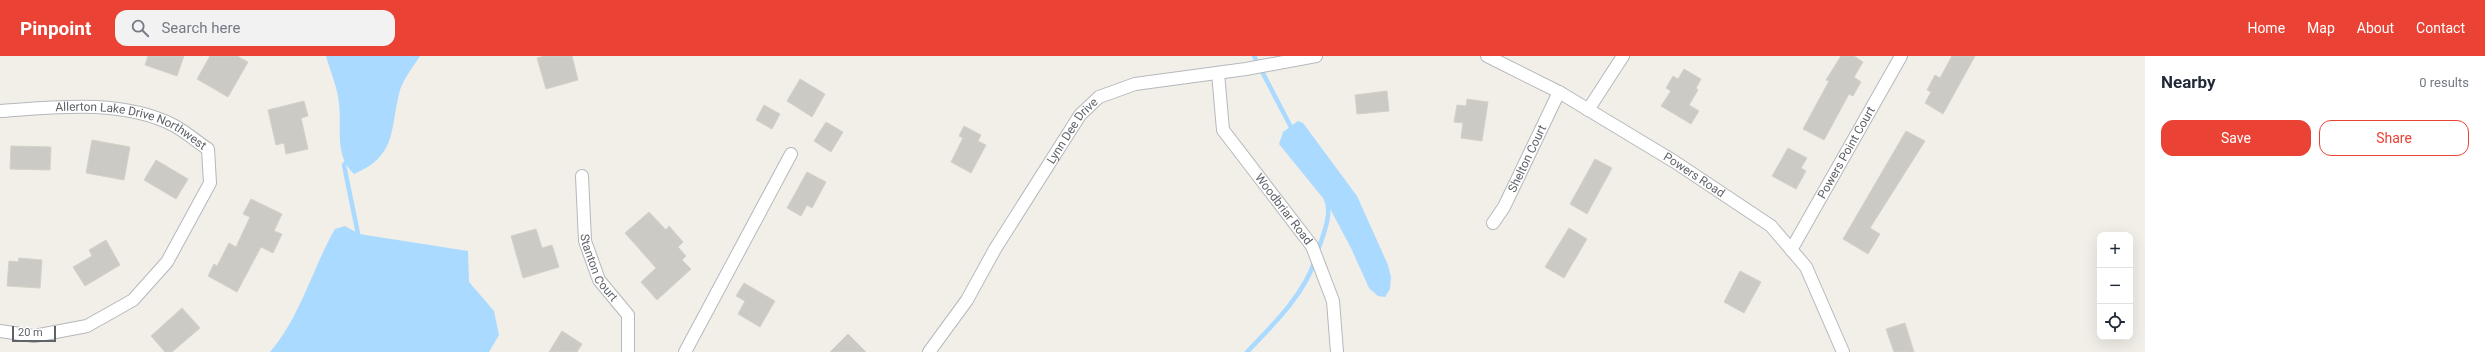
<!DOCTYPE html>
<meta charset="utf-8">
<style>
:root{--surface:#fff;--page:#f2f2f3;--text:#1f2937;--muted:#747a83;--line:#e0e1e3;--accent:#ea4335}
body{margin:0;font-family:Roboto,sans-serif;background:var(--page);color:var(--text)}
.controls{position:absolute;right:12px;bottom:12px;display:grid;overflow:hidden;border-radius:8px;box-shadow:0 4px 16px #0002}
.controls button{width:36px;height:36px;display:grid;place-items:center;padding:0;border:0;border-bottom:1px solid var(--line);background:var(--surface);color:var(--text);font:20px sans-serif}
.scale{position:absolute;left:12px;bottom:10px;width:44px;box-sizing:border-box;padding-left:4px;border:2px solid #5f6368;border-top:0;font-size:11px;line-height:14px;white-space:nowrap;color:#5f6368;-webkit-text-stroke:3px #fff;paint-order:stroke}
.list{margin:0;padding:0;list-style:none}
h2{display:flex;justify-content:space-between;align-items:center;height:52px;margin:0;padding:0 16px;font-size:17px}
h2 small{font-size:13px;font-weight:400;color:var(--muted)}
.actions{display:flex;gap:8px;padding:12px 16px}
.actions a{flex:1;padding:9px 0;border:1px solid var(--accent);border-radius:12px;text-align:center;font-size:14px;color:var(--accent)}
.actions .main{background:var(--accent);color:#fff}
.icon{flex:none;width:22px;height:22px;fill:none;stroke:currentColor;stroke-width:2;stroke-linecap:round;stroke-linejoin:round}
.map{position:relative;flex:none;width:2145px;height:296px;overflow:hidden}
header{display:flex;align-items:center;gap:24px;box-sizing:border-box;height:56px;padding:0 20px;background:var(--accent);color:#fff}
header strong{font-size:19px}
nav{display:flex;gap:22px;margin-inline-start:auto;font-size:14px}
.search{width:280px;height:36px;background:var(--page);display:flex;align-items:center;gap:10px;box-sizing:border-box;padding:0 14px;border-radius:12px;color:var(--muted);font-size:15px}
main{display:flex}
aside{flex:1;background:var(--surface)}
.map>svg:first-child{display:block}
.water{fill:#aadaff}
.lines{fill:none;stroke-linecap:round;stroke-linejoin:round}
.stream{stroke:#aadaff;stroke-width:4.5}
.building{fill:#cccac5;stroke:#d6d1c6}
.minor-casing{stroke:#b5b8bc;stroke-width:14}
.minor{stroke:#fff;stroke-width:12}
.labels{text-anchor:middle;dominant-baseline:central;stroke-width:3;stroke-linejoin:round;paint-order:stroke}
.street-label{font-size:12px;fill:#5f6368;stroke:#fff}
</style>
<header>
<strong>Pinpoint</strong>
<div class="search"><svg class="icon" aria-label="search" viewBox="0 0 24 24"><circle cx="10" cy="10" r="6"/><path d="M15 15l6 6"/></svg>Search here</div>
<nav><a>Home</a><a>Map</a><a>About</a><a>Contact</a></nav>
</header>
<main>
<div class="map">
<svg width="2145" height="296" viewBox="0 0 2145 296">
<rect width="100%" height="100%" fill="#f1efe8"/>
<g class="water">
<path d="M326,0h94c-7,11 -18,24 -21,38 -9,38 -3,62 -45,80 -20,-19 -12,-44 -15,-70 -1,-16 -9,-33 -13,-48z"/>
<polygon points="1298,65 1303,67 1357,140 1388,209 1391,221 1390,233 1385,241 1378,240 1369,232 1351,192 1327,147 1279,88 1283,76"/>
<path d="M345,170l14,8 109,17 1,31 25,29 5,24 -10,17h-219c31,-36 42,-83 65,-123z"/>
</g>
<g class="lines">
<g class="stream">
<polyline points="1254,0 1293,75"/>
<polyline points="347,105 344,109 359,183"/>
<path d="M1317,197c5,-15 16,-39 9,-54"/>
<path d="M1247,296c25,-26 57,-57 68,-92"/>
</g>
</g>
<g class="building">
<polygon points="148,0 184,0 177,20 145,9"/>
<polygon points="210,0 237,0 248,6 228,41 197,23"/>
<polygon points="545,0 572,0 578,24 546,33 537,2"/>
<polygon points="1841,0 1854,0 1863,6 1854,21 1861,26 1853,40 1849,38 1824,84 1803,73 1829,25 1826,24"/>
<polygon points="1952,0 1975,0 1943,58 1925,47 1931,36 1927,34 1935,19 1940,22"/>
<polygon points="1684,13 1701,23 1696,32 1698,34 1689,49 1699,55 1691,68 1661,50 1671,35 1666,32 1673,20 1678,23"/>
<polygon points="800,23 825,38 812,61 787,45"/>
<polygon points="1387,35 1389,55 1357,58 1355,39"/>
<polygon points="1467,43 1488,46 1482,85 1461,82 1463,67 1454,66 1457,49 1466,50"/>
<polygon points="304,45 308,60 301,62 308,93 286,98 284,87 276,89 268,54"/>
<polygon points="764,49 780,58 772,73 756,64"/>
<polygon points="826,66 843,76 831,96 814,85"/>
<polygon points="964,70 981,79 978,85 986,89 971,117 951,106 963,82 959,80"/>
<polygon points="1906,75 1925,85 1870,172 1880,178 1868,198 1843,183"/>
<polygon points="92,84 130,91 124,124 86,117"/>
<polygon points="11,90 51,91 50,114 10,113"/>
<polygon points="1788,92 1807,102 1801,112 1806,115 1796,133 1772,120"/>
<polygon points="1595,103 1612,112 1587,158 1570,148"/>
<polygon points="156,104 188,123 176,143 144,124"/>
<polygon points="807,116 826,126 812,152 807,149 801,160 787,152"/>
<polygon points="251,143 282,158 274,175 282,178 273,197 261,191 237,236 208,220 214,208 217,210 229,187 236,191 250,161 243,158"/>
<polygon points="649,156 666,174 669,170 683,186 678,191 686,200 682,204 691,213 657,244 641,226 656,212 625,177"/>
<polygon points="1569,172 1587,183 1564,222 1545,211"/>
<polygon points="536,173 542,192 552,189 559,211 523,222 511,180"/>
<polygon points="106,184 120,209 85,230 73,211 92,200 89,194"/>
<polygon points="19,202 42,204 40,232 7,230 9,205 18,206"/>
<polygon points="1740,215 1761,226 1744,257 1724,246"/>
<polygon points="744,227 775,245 760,271 738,258 745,245 736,240"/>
<polygon points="182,252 200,272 172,296 165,296 151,280"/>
<polygon points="1905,267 1914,296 1894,296 1886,273"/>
<polygon points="562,275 582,288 577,296 549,296"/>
<polygon points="848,278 866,296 830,296"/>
</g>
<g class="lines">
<defs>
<g id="minor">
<path id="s1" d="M1487,0l72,36 116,70 96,64 35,41 37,85"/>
<path id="s2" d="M1218,17l5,57 89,116 21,55 4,51"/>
<polyline points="1588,54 1623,0"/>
<path id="s3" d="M0,55c55,-4 122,-12 173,14 12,6 24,17 35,24l2,34 -43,79 -34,38 -46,26 -53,10 -34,-5"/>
<path id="s4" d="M582,120l3,65 14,39 29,35v37"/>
<path id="s5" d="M1493,167l11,-16 55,-115"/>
<path id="s6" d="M1791,194l110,-194"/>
<polyline points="685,296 791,98"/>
<path id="s7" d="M929,296l38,-52 28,-51 85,-134 19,-18 36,-13 111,-15 70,-13"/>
</g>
</defs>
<use href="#minor" class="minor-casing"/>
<use href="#minor" class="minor"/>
</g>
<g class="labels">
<g class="street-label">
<text stroke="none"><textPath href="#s3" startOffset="135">Allerton Lake Drive Northwest</textPath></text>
<text stroke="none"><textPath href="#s7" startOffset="264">Lynn Dee Drive</textPath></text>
<text stroke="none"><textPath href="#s6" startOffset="112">Powers Point Court</textPath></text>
<text stroke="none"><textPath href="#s5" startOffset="73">Shelton Court</textPath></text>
<text stroke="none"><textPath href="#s1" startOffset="239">Powers Road</textPath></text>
<text stroke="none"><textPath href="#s2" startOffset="157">Woodbriar Road</textPath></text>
<text stroke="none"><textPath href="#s4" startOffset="95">Stanton Court</textPath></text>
</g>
</g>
</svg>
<div class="controls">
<button>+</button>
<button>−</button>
<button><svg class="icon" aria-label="locate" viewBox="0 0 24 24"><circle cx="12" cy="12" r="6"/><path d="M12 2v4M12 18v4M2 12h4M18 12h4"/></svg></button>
</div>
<div class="scale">20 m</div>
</div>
<aside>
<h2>Nearby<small>0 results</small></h2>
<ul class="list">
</ul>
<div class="actions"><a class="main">Save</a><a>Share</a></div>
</aside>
</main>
